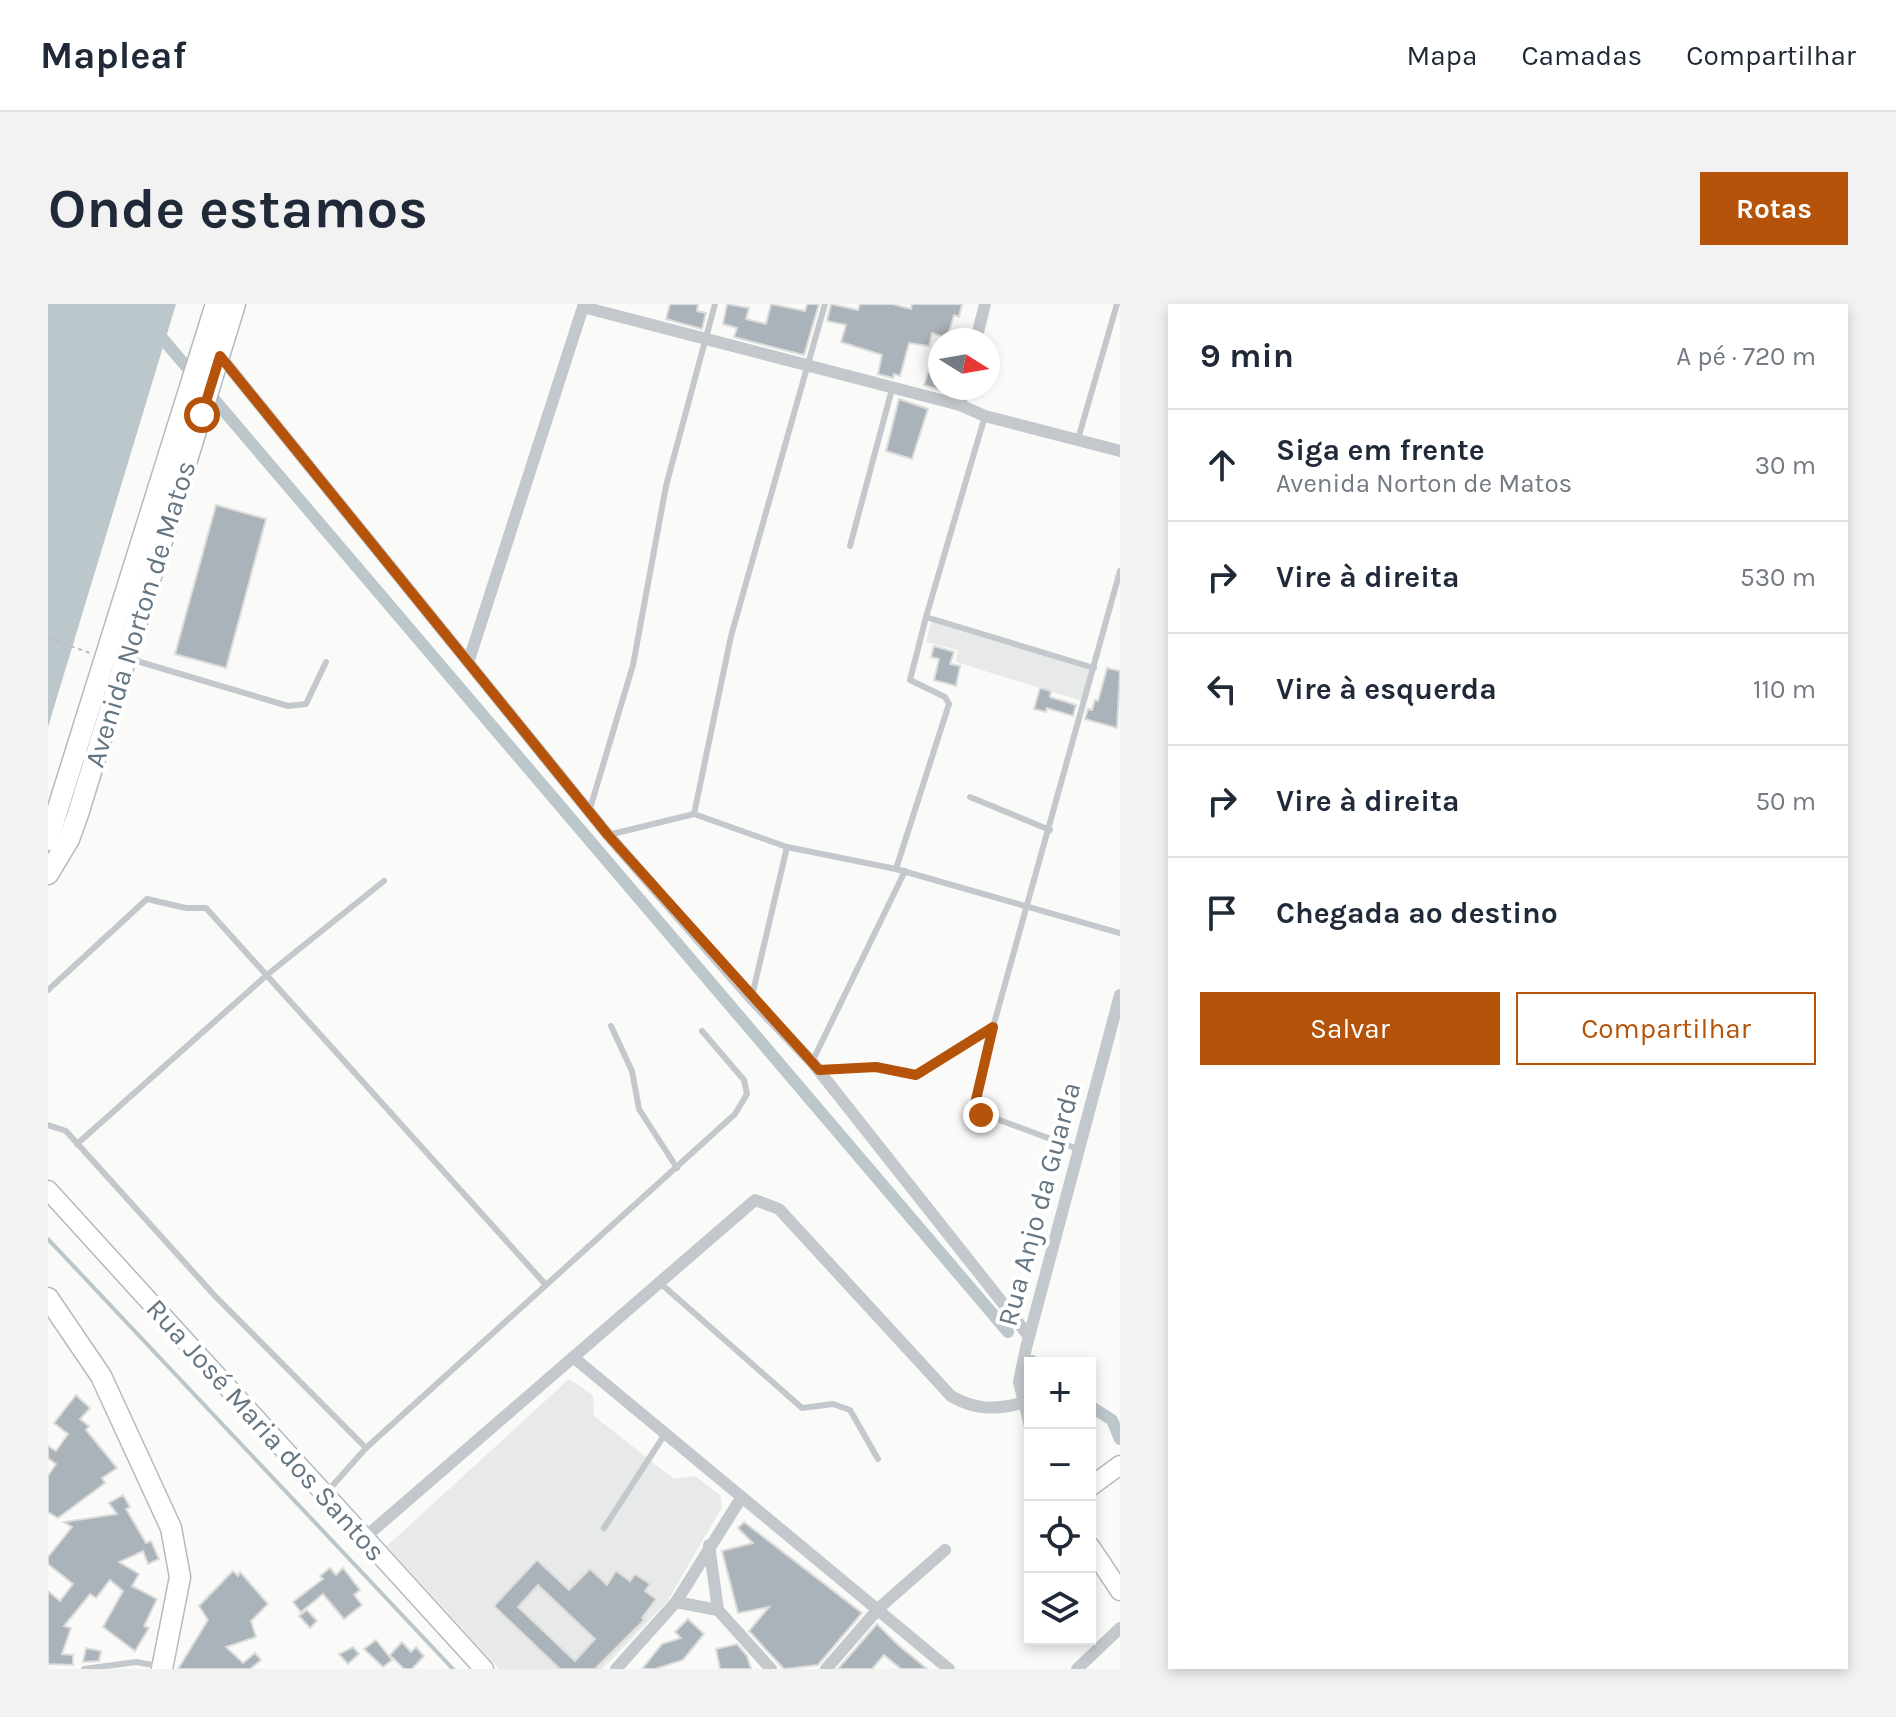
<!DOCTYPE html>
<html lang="pt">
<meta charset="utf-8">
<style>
:root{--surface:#fff;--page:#f2f2f3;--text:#1f2937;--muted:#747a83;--line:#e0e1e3;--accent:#b45309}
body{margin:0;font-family:Karla,sans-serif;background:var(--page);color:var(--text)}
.controls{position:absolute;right:24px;bottom:24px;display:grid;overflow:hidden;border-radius:0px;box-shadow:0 4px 12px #0003}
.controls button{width:72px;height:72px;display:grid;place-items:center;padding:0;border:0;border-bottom:2px solid var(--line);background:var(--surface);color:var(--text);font:40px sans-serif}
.compass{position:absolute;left:880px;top:24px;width:72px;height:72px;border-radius:50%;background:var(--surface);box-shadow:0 4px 12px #0003;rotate:101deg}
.stop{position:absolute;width:24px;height:24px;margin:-18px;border:6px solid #b45309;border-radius:50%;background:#fff}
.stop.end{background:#b45309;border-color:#fff;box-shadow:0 2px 8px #0008}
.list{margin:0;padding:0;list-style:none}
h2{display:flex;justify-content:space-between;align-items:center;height:104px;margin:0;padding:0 32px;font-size:34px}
h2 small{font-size:26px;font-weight:400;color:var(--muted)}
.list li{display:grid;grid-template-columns:52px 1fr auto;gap:24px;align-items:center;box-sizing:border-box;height:112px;padding:0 32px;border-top:2px solid var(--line)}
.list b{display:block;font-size:30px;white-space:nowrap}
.list p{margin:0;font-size:26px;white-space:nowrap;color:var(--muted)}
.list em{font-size:26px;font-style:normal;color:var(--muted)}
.actions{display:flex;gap:16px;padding:24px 32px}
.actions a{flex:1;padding:18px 0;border:2px solid var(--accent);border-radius:0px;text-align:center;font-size:28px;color:var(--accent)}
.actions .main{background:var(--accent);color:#fff}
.icon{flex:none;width:44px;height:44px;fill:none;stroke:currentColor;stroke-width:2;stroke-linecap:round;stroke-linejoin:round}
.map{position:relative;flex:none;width:1072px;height:1365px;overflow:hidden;border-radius:0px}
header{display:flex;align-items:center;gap:48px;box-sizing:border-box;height:112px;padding:0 40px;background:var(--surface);border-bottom:2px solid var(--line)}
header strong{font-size:38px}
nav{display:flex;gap:44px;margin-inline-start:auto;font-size:28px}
.intro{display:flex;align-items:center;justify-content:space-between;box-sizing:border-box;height:192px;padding:0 48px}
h1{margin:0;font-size:56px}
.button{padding:20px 36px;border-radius:0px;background:var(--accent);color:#fff;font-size:28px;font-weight:700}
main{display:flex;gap:48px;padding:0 48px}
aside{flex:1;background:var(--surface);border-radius:0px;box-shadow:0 4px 12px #0003}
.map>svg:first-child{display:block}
.built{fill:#e8e9e9}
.water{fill:#bbc7cb}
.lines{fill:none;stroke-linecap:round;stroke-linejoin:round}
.stream{stroke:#bbc7cb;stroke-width:4}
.canal{stroke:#bbc7cb;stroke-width:12}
.building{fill:#aab3b9;stroke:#dcdcda;stroke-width:2;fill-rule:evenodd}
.secondary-casing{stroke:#b3babf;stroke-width:21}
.primary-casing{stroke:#b5babe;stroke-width:23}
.path{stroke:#bbbfc2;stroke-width:2;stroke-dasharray:4 4;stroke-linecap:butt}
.lane{stroke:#c3c8cc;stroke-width:6}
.street{stroke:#c3c8cc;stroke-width:12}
.secondary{stroke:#fff;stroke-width:18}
.primary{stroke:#fff;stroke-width:20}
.route{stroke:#b45309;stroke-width:10}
.labels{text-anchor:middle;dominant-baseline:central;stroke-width:8;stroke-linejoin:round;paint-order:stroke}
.street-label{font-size:28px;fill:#657683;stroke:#fff}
</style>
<header>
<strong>Mapleaf</strong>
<nav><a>Mapa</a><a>Camadas</a><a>Compartilhar</a></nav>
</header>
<div class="intro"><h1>Onde estamos</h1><a class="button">Rotas</a></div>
<main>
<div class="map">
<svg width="1072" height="1365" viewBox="0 0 1072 1365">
<rect width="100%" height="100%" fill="#fafaf8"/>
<g class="built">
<polygon points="884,315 1046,364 1037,398 908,358 910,346 878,338"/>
<polygon points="521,1075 545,1091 546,1112 626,1175 647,1172 672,1191 674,1203 619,1298 554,1365 451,1365 339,1242"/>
</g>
<polygon class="water" points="0,0 128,0 0,423"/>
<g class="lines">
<polyline class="stream" points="0,935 405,1365"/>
<g class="canal">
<polyline points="108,27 960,1028"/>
<polyline points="984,1057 986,1059"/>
<polyline points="1042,1102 1064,1116 1072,1135"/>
</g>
</g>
<g class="building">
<polygon points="622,0 650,0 649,7 658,9 654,25 618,15"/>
<polygon points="679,0 701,4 698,15 718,20 723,0 757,7 759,0 771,0 756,51 686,33 689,24 675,20"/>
<polygon points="783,0 810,6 812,0 844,0 863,5 864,0 914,0 911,13 906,11 899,34 884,29 881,42 861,39 852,72 846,70 845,74 830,70 834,51 793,38 798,21 779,17"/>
<polygon points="882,62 892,65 892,86 876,81"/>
<polygon points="851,95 880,105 864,155 838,147"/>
<polygon points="168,201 218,215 178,364 127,350"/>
<polygon points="886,342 906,348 902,360 912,362 908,382 886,376 891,355 883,353"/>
<polygon points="1059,364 1072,367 1069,424 1037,415 1040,405 1044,406 1047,396 1050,397"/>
<polygon points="992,384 1003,387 1002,393 1028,401 1025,412 999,404 998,408 986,405"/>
<polygon points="28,1091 42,1104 32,1115 41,1122 38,1126 69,1164 54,1174 57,1179 10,1214 0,1208 0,1172 8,1160 0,1154 0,1142 8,1147 20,1130 6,1119"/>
<polygon points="75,1191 82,1203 78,1205 98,1239 103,1237 111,1255 100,1260 95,1247 71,1258 91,1270 84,1282 109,1295 96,1322 101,1324 87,1347 55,1323 75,1287 62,1276 48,1294 42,1290 16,1322 23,1324 14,1350 25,1351 25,1361 0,1360 0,1287 12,1297 25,1280 0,1260 0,1253 24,1223 16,1218 69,1210 61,1199"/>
<polygon points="696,1218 814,1309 770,1361 736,1365 701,1327 721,1303 690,1309 674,1247 705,1239 690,1224"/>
<path d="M489,1256l32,30 21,-21 17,16 9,-14 14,10 5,-7 15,10 -5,7 11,8 -14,19 2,2 -49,49h-35l-66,-63zM490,1281l57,54 -20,22 -57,-54z"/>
<polygon points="282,1264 288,1271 295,1264 312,1286 306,1291 314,1301 296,1315 275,1290 253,1308 245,1298 275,1275 272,1272"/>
<polygon points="185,1267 190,1272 192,1268 220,1300 203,1317 208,1333 178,1343 195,1359 207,1349 213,1356 202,1365 130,1365 160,1316 151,1302"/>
<polygon points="259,1306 269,1317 262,1324 251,1312"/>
<polygon points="640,1315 656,1330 635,1356 607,1365 594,1365 614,1340 633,1334 627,1328"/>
<polygon points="829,1320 849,1340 879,1365 853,1365 836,1351 824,1365 790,1365"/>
<polygon points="328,1336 344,1356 335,1363 316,1345"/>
<polygon points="354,1338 363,1348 368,1343 376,1352 364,1365 356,1365 342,1351"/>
<polygon points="689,1340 699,1352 703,1365 672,1365 668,1345"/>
<polygon points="305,1343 311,1350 300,1360 291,1350"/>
<polygon points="38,1344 53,1347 51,1357 35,1358"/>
</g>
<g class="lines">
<defs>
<g id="secondary">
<polyline points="0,886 436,1365"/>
<polyline points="1042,1183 1072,1161"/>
<polyline points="1042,1242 1072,1287"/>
</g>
<g id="primary">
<polyline points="0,536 168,0"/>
<polyline points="0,570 21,535 30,510 187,0"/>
<polyline points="0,994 53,1072 123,1224 132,1273 114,1365"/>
</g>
</defs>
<use href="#secondary" class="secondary-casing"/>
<use href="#primary" class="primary-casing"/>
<polyline class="path" points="0,334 42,349"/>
<g class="lane">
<polyline points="937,112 878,313 1046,364"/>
<polyline points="1030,135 1069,0"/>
<polyline points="802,242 844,85"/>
<polyline points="82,355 240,402 258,400 278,358"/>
<polyline points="922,493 1002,526"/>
<polyline points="541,508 585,361 618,182 667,0"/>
<polyline points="646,510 739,543 848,565 1072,629"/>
<polyline points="560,531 646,510 683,332 777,0"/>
<polyline points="848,565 901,400 897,393 862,376 878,313"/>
<polyline points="0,686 99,595 138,604 158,604 498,981"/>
<polyline points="704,692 739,543"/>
<polyline points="563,722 584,767 591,805 629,864"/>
<polyline points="945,723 927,807 1030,845"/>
<polyline points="764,758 857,567"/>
<polyline points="771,766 828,763 868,771 945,723 1072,267"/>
<polyline points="0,821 18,827 167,992 318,1144"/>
<polyline points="29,840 220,670 336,577"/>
<polyline points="611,978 754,1104 785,1100 802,1106 830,1155"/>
<polyline points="278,1189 318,1144 687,810 699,790 696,776 654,727"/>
<polyline points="556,1224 617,1130"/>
<polyline points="36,1365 88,1358 111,1362"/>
</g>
<g class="street">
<polyline points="535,3 912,101 937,112 1072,147"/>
<polyline points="928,36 937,0"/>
<polyline points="172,52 560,531 704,695 764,758 980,1031"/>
<polyline points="912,101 916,84"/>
<polyline points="421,356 536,0"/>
<polyline points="525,1053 901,1365"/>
<polyline points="982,1122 971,1078 978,1044 1072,691"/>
<path d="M315,1235l392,-339 24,9 172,187c24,14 44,14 71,7"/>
<polyline points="661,1241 670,1306 723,1365"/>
<polyline points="628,1298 670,1306"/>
<polyline points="568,1365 628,1298 693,1194"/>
<polyline points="778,1365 831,1304 897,1246"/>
<polyline points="1029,1365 1072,1324"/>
</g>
<use href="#secondary" class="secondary"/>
<use href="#primary" class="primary"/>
</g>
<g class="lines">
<polyline class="route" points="154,111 172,52 560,531 771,766 828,763 868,771 945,723 927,800 927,807 933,811"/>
</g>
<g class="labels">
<g class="street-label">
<text transform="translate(92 310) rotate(-73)">Avenida Norton de Matos</text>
<text transform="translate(991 900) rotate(-75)">Rua Anjo da Guarda</text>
<text transform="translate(218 1126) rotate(48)">Rua José Maria dos Santos</text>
</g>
</g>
</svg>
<div class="controls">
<button>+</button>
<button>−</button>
<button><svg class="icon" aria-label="locate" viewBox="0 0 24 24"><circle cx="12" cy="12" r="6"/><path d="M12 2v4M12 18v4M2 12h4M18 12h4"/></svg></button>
<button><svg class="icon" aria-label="layers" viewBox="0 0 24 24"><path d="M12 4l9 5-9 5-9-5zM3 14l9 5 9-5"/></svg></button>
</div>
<svg class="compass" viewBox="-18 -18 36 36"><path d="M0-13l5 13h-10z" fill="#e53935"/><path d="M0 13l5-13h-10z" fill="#747a83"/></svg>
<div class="stop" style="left:154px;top:111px"></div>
<div class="stop end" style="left:933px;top:811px"></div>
</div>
<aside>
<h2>9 min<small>A pé · 720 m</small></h2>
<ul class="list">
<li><svg class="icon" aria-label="ahead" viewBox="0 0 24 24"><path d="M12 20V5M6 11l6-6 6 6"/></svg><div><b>Siga em frente</b><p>Avenida Norton de Matos</p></div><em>30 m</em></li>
<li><svg class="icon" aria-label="right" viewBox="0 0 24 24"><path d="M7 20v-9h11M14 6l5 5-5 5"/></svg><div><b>Vire à direita</b></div><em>530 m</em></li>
<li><svg class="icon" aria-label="left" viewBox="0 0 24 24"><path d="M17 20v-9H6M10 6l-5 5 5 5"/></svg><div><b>Vire à esquerda</b></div><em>110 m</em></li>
<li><svg class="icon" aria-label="right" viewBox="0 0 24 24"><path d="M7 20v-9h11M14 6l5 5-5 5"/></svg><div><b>Vire à direita</b></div><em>50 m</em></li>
<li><svg class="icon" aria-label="arrive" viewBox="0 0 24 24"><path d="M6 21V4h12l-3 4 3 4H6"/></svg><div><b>Chegada ao destino</b></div></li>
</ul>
<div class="actions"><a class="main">Salvar</a><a>Compartilhar</a></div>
</aside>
</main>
